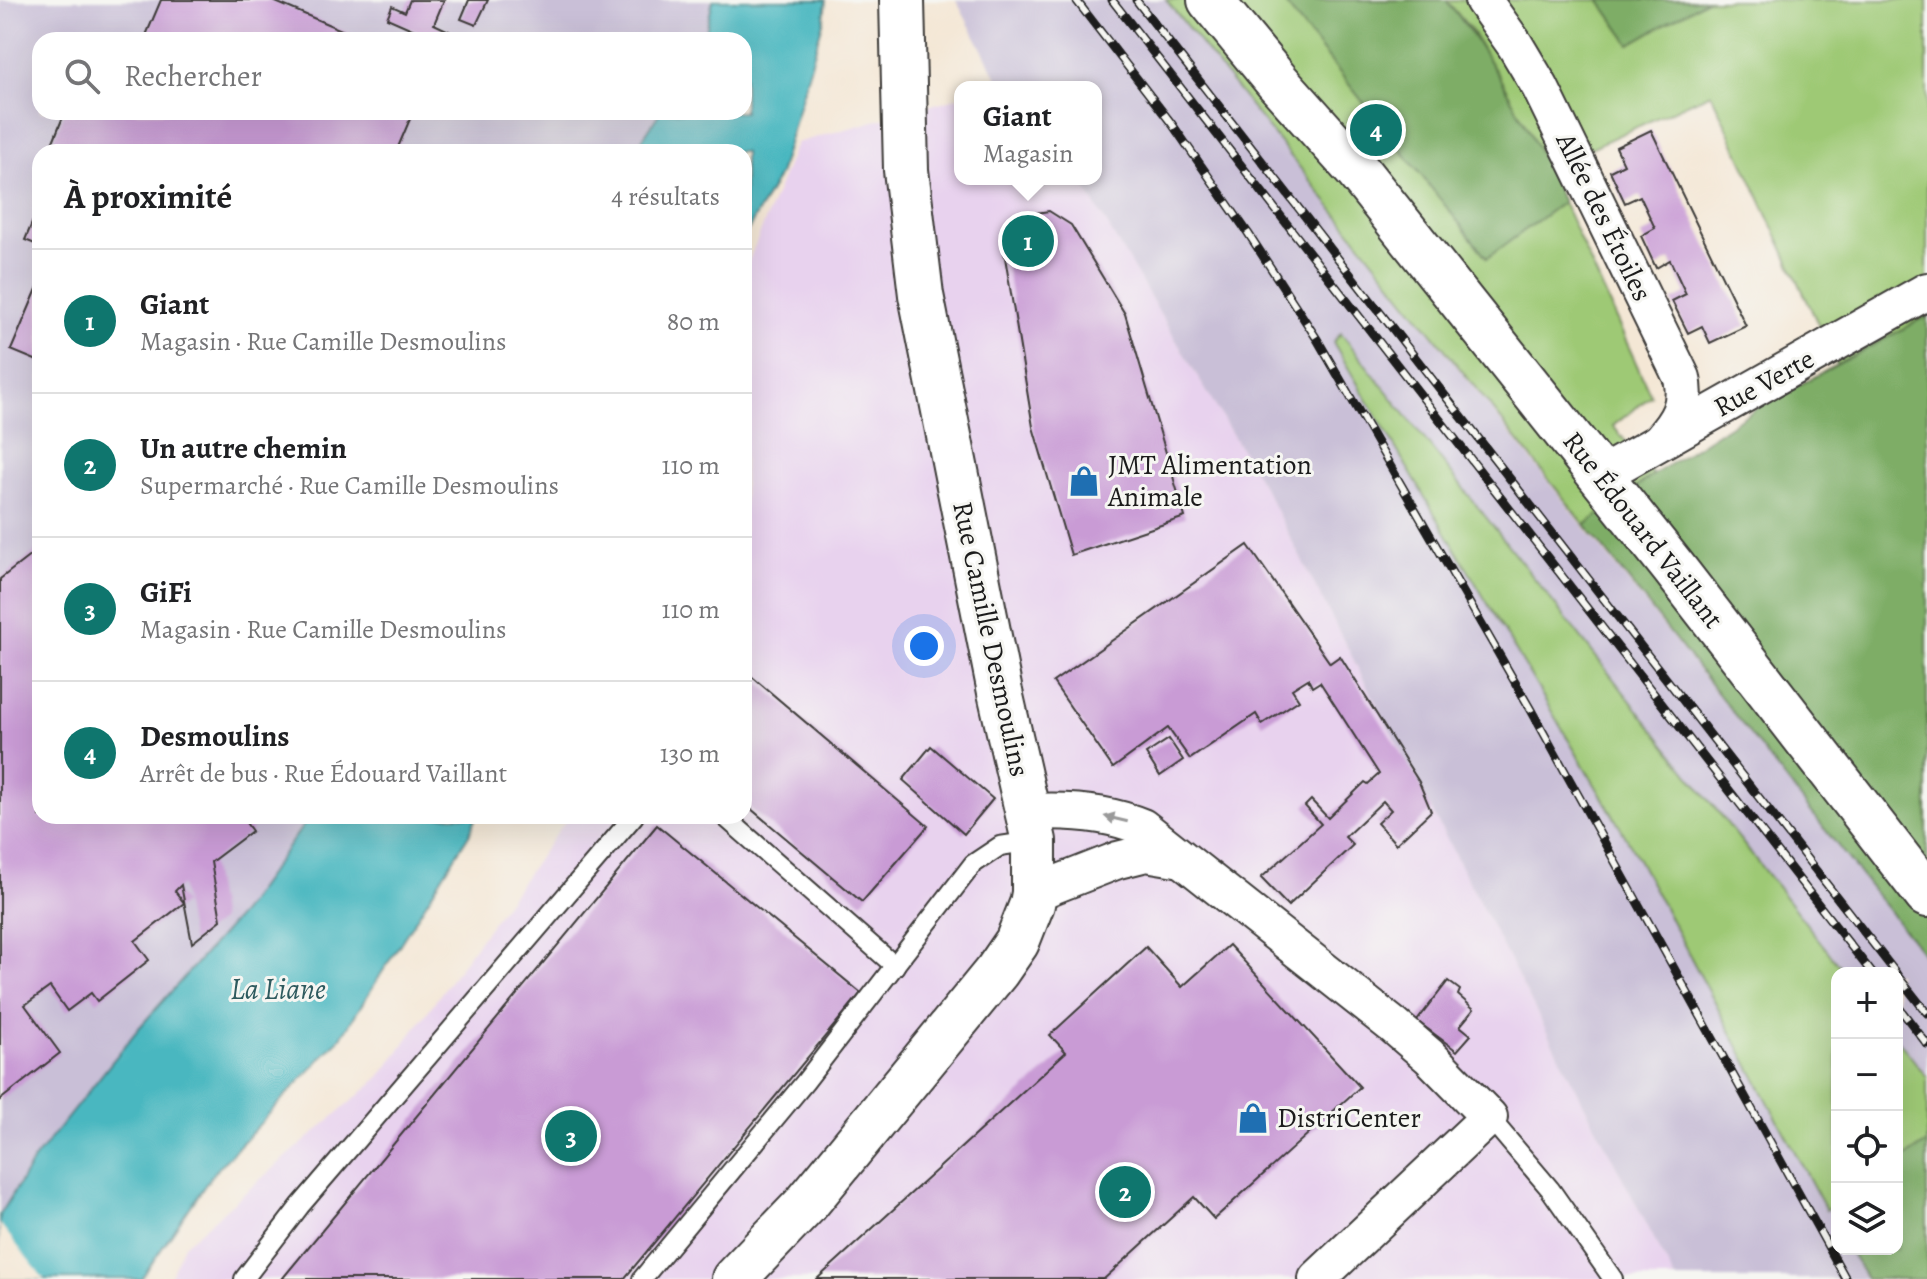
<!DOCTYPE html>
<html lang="fr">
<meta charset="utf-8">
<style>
:root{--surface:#fff;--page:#f6f6f6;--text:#202124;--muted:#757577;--line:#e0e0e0;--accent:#0f766e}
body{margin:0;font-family:Alegreya,serif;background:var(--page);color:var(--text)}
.controls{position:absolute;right:24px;bottom:24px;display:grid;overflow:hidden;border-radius:16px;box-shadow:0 8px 32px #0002}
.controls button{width:72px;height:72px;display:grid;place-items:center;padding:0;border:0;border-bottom:2px solid var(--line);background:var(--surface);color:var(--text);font:40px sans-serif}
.you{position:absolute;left:924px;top:646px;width:28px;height:28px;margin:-20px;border:6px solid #fff;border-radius:50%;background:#1a73e8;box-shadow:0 0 0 12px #1a73e833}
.badge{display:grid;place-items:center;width:52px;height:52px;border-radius:50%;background:var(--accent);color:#fff;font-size:26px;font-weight:700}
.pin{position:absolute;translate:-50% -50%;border:4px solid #fff;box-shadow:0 2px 8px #0006}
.popup{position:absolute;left:954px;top:81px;width:148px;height:104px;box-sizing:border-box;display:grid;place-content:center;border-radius:16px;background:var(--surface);filter:drop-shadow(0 2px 6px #0005);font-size:26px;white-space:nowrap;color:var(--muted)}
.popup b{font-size:30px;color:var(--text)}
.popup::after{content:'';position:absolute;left:50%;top:100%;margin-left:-16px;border:16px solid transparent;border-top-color:var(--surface)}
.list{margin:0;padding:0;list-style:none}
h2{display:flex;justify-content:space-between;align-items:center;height:104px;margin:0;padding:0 32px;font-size:34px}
h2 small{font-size:26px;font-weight:400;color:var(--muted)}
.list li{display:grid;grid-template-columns:52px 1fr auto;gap:24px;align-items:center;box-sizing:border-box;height:144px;padding:0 32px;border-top:2px solid var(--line)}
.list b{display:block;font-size:30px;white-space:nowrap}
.list p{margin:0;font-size:26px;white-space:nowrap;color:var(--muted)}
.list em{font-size:26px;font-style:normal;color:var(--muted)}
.icon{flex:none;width:44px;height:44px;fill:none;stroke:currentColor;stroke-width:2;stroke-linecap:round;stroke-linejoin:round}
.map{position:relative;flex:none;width:1927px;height:1279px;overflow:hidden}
.search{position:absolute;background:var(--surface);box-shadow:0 8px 32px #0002;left:32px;top:32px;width:720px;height:88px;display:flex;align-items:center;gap:20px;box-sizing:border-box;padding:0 28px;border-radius:24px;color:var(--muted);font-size:30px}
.panel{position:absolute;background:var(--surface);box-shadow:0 8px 32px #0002;left:32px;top:144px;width:720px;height:680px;border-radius:24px}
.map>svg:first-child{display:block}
.built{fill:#e8d2ee}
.industrial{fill:#c9bfd7;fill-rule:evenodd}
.green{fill:#9ec975;stroke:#5d7248;stroke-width:2}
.forest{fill:#7ead66;stroke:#4d6441;stroke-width:2}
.water{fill:#48b7c0;stroke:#326a6e;stroke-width:2}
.pier{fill:#f4e7d5}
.building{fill:#c99bd5}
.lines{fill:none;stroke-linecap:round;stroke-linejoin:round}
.service-casing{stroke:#3c3a38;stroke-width:22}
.minor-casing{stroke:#3c3a38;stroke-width:40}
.tertiary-casing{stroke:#3c3a38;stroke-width:48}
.service{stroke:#fff;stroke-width:18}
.minor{stroke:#fff;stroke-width:36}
.tertiary{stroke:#fff;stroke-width:44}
.rail-casing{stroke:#1c1c1c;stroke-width:9}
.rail{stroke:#f6f6f2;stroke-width:6;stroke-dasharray:18;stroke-linecap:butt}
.oneway{fill:#999}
.labels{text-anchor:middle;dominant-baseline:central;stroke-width:6;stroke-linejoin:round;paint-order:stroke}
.street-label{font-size:28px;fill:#1c1c1c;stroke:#f6f6f2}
.poi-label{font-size:28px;fill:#1c1c1c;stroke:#f6f6f2;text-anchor:start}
.water-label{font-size:30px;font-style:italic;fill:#2e5a5e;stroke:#f6f6f2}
</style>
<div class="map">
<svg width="1927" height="1279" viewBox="0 0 1927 1279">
<rect width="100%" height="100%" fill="#f6f6f2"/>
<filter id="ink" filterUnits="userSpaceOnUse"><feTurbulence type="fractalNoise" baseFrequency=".0125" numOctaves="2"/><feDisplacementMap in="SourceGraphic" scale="16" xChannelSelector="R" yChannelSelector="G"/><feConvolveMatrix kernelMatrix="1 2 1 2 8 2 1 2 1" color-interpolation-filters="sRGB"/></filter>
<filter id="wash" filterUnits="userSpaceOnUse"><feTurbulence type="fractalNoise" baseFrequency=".006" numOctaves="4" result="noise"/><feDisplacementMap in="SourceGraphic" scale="32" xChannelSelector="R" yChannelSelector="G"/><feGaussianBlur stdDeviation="1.8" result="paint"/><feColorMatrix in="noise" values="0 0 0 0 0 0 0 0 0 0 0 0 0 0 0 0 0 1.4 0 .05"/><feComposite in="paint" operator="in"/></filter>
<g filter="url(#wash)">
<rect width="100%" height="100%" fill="#f4e7d5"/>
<polygon class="built" points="960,97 960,179 1080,179 1266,491 1675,1279 169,1279 184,1245 381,1076 569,816 744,816 744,273 796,143"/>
<g class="industrial">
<polygon points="0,0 713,0 704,40 40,40 40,112 660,112 634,152 40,152 40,816 310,816 241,913 139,1028 33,1161 0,1215"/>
<path d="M956,0h210l761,959v320h-252l-409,-788 -186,-312h16v-92h-94zM1837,973h60v276h-60z"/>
</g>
<g class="green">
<polygon points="1166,0 1282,0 1487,257 1563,202 1651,396 1613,426 1653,475 1585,525"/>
<polygon points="1446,0 1599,0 1630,44 1707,0 1927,0 1927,316 1837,365 1711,93 1547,168 1472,31"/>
<polygon points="1341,333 1845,973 1837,973 1837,1203 1826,1210 1630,844 1333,342"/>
<polygon points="1897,1039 1927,1077 1927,1143 1897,1163"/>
</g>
<g class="forest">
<path d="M1282,0h164c46,55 87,136 117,202l-76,56z"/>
<polygon points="1599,0 1707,0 1630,44"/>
<polygon points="1927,316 1927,959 1585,525 1653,475 1760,406"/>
<polygon points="1927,1143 1927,1279 1866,1279 1848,1249 1897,1249 1897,1163"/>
</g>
<g class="water">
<polygon points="713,0 826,0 824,19 779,175 744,237 744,152 634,152 660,112 744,112 744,40 704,40"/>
<polygon points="310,816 476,816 470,833 342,1036 212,1175 141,1279 0,1279 0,1215 33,1161 139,1028 241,913"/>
</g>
<polygon class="pier" points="0,1224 44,1279 0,1279"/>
<g id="blocks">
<g class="building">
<polygon points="161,0 271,0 365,40 144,40"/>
<polygon points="410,0 444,0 434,24 449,31 445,40 437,40 387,18 392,6 405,12"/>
<polygon points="469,0 488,0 476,25 461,19"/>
<polygon points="65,112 413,112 396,152 62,152 63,148 52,144"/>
<polygon points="1651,130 1746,326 1710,343 1702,326 1688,333 1672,301 1686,294 1670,260 1656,268 1641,236 1655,228 1640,196 1625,203 1610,171 1624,164 1616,147"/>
<polygon points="40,204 40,246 25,240"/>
<polygon points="1049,211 1071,225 1125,314 1185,517 1071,555 1033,427 1003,245 1013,223 1023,215"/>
<polygon points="40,282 40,362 11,350"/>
<polygon points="1248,545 1330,663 1340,656 1419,782 1431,811 1396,844 1377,823 1391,810 1383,801 1345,837 1353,845 1288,906 1261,878 1321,824 1305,806 1311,800 1328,818 1365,782 1368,784 1379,774 1320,682 1312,687 1308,679 1292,689 1299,700 1262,724 1256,714 1190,759 1168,728 1113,768 1053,682"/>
<polygon points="40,548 40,816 241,816 252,831 211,862 221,920 192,943 181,885 175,891 184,903 135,941 149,960 97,1001 91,993 67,1011 50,987 25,1005 60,1053 0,1100 0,579"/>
<polygon points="744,670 928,826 862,902 744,803"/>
<polygon points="1169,739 1183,760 1160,776 1146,754"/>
<polygon points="931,746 993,799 964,834 903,780"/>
<polygon points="657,825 861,993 624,1279 282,1279"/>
<polygon points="1229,945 1360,1087 1214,1219 1194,1197 1104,1279 817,1279 1066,1052 1050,1035 1146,947 1182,987"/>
<polygon points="1448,981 1460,990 1458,995 1474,1009 1460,1026 1471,1035 1457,1051 1417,1021"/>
</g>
</g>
</g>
<g filter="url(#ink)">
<use href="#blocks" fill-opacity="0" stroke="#3c3a38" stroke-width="2"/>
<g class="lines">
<defs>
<g id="service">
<polyline points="724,816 895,966"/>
<polyline points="1489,1117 1550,1189 1613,1279"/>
<polyline points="244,1279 300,1206 634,816"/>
<polyline points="642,1279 805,1082 973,864 1000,846 1033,841"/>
</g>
<g id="minor">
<path d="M1483,0l32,45 25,42 142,291c6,27 -4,43 -22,63"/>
<polyline points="1601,475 1927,291"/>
<path d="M1029,812c37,-2 78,0 113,15l252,199 35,30 60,61 -172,162"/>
<polyline points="1034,893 1118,860 1146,853 1182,859"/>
</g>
<g id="tertiary">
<polyline points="1210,0 1276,80 1356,169 1673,567 1927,895"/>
<polyline points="734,1279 806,1204 997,971 1017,942 1032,904 1034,893 1034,841 1000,692 921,295 906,170 902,0"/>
</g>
</defs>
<use href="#service" class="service-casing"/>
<use href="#minor" class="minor-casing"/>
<use href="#tertiary" class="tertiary-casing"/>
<use href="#service" class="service"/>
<use href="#minor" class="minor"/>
<use href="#tertiary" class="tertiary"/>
<defs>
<g id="rail">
<polyline points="1076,0 1172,124 1248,233 1317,339 1531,710 1846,1279"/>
<polyline points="1112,0 1872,973"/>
<polyline points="1136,0 1896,973"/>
<polyline points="1897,975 1927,1013"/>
<polyline points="1897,1005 1927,1044"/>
</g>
</defs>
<use href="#rail" class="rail-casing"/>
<use href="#rail" class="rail"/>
</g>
<defs><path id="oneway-solid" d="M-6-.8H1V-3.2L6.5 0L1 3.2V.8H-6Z" transform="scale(2)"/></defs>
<use class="oneway" href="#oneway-solid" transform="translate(1116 819) rotate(-167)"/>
</g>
<defs>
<symbol id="shop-bare" viewBox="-9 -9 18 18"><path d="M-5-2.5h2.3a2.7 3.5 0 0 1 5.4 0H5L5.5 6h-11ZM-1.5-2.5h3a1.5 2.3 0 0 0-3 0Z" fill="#1f6fb2" stroke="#f6f6f2" stroke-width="2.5" paint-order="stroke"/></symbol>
</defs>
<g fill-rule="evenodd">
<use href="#shop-bare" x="1062" y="459" width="44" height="44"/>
<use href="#shop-bare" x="1231" y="1096" width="44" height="44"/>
</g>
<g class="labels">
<g class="street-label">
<text transform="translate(1604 217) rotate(64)">Allée des Étoiles</text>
<text transform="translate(1764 383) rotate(-29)">Rue Verte</text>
<text transform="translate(1643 530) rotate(52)">Rue Édouard Vaillant</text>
<text transform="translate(991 639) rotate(78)">Rue Camille Desmoulins</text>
</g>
<g class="poi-label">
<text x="1108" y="465">JMT Alimentation<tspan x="1108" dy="32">Animale</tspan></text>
<text x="1277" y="1118">DistriCenter</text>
</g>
<g class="water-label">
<text x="278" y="989">La Liane</text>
</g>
</g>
</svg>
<div class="controls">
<button>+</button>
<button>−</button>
<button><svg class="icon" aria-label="locate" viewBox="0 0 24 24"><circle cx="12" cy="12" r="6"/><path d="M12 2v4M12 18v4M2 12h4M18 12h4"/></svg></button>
<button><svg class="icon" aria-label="layers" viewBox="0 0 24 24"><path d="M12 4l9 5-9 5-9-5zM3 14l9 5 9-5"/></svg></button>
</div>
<div class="you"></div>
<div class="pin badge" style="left:1028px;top:241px">1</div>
<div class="popup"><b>Giant</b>Magasin</div>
<div class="pin badge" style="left:1125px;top:1192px">2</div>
<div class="pin badge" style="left:571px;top:1136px">3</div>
<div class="pin badge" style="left:1376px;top:130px">4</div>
<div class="search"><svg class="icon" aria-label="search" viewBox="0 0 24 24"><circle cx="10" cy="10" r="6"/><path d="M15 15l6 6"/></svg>Rechercher</div>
<section class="panel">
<h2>À proximité<small>4 résultats</small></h2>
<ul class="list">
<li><span class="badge">1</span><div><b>Giant</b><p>Magasin · Rue Camille Desmoulins</p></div><em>80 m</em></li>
<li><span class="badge">2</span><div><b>Un autre chemin</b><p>Supermarché · Rue Camille Desmoulins</p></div><em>110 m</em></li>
<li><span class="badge">3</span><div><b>GiFi</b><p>Magasin · Rue Camille Desmoulins</p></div><em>110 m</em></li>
<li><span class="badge">4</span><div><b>Desmoulins</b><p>Arrêt de bus · Rue Édouard Vaillant</p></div><em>130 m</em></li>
</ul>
</section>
</div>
